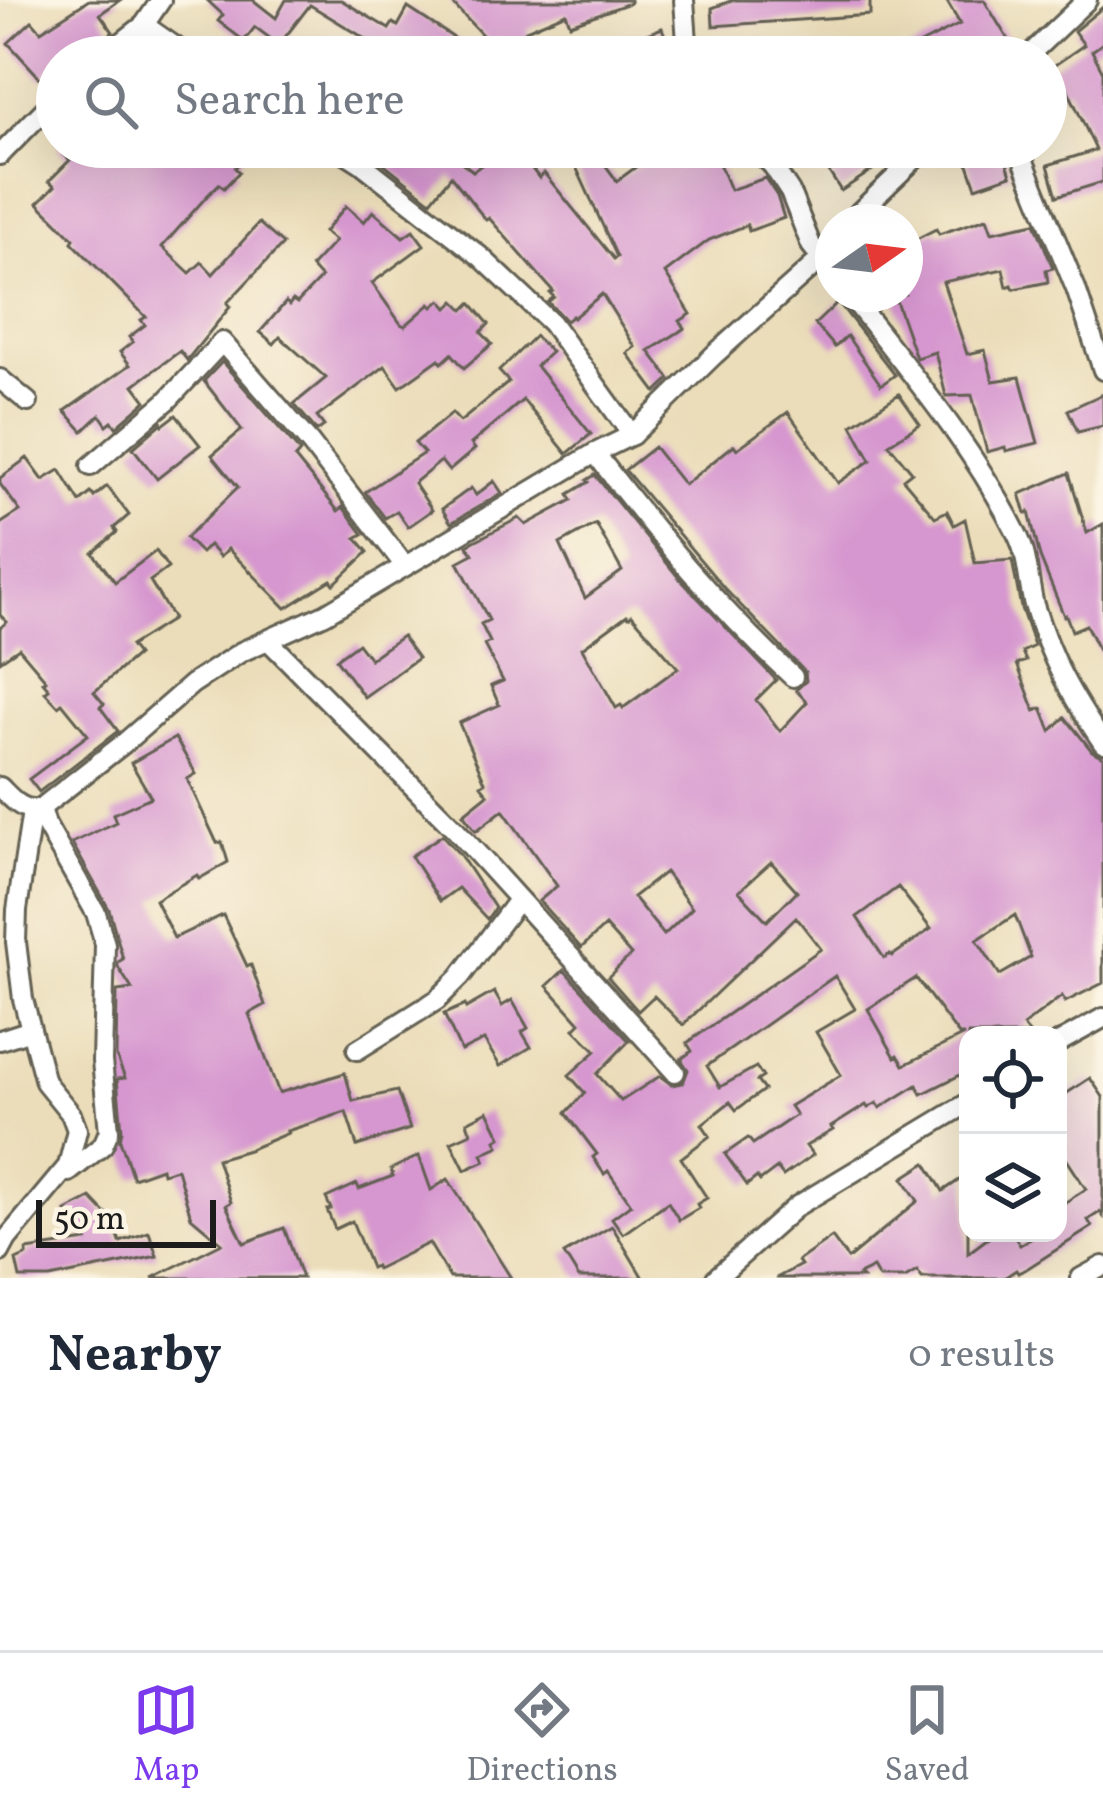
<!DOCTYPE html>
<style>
:root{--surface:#fff;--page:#f6f6f7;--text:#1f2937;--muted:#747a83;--line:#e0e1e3;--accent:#7c3aed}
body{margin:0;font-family:Vollkorn,serif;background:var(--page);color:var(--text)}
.controls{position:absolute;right:36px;bottom:36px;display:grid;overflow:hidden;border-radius:24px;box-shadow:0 12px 48px #0002}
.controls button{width:108px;height:108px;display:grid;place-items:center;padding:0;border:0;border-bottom:3px solid var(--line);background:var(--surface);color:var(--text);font:60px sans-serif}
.compass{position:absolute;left:815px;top:204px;width:108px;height:108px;border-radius:50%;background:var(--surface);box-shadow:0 12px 48px #0002;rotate:76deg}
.scale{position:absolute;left:36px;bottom:30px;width:180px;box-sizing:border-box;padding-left:12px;border:6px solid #1c1c1c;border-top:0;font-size:33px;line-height:42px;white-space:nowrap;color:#1c1c1c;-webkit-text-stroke:9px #fcf5e5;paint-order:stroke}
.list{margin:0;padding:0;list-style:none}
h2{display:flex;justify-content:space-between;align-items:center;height:156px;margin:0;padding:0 48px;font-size:51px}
h2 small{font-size:39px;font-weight:400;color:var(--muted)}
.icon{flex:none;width:66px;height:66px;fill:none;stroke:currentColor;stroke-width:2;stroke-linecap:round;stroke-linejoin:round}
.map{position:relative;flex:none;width:1103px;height:1278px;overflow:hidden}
.search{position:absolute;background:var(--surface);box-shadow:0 12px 48px #0002;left:36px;right:36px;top:36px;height:132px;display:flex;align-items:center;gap:30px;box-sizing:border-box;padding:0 42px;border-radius:66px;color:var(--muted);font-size:45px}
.sheet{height:372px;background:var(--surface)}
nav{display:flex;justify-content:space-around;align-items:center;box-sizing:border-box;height:168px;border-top:3px solid var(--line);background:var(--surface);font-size:33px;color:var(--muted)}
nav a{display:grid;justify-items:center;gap:6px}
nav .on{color:var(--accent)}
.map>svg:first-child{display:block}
.building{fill:#d696cf;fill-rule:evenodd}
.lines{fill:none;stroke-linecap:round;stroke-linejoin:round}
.street-casing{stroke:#646053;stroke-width:24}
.street{stroke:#fff;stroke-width:18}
</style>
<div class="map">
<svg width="1103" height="1278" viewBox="0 0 1103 1278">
<rect width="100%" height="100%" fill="#fcf5e5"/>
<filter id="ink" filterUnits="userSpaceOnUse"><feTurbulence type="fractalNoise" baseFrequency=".00833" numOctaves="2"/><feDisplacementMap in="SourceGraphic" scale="24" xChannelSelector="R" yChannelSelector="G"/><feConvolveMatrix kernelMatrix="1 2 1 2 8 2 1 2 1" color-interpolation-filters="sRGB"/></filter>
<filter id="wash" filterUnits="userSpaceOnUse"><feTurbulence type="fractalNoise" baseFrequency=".004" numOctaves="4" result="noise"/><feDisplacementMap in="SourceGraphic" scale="48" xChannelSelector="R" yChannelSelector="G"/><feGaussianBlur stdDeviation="2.7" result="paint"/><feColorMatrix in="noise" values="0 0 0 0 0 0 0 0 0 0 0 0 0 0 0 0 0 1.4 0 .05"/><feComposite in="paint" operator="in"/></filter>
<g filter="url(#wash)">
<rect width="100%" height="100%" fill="#ebddb9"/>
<g id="blocks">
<g class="building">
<polygon points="89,0 120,0 100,14 113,32 80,57 57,57 57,64 41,79 8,43 32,21 41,31"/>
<polygon points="207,0 253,0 276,18 286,0 341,0 389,29 393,23 398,26 408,8 483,57 370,57 359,51 366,39 310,5 279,45 255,27 244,41 218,21 223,15"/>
<polygon points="449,0 630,0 630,3 570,24 566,13 526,30 543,57 503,57"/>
<polygon points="733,0 870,0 870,15 713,26 712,8"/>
<polygon points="946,0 984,0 1015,51 1004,57 895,57 960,24"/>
<polygon points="1103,7 1103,43 1092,51 1103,72 1103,182 1057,196 1048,165 1096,150 1067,88 1046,102 1046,71 1084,45 1074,31"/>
<polygon points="662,28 673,57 592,57 592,56"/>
<polygon points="56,147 234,147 244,157 235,168 239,172 224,188 219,184 207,196 162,247 190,273 202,262 213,274 259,223 283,244 227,303 230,307 187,360 180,351 134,385 146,401 116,427 112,421 107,425 100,415 83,431 65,411 130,365 120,352 133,342 129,337 145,325 141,320 146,317 72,242 74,239 38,203 55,186 49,181 70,160"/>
<polygon points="363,147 442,147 473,171 506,147 515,147 539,178 544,173 614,259 617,257 567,147 592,147 617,181 663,147 712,147 730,190 765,178 777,196 784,218 749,231 747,225 709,240 665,273 691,314 680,321 685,328 649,351 670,379 656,392 627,353 635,347 602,294 573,318 572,316 566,321 548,302 554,297 550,293 553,291 489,218 486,220 451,176 431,201"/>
<polygon points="779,147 877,147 886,161 841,191 817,153 793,169"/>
<polygon points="962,147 1002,147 1011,175 976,187"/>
<polygon points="346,206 364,222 373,211 403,237 413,230 424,245 372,283 401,324 405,326 430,304 433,307 441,300 448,308 455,301 464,310 471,303 489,324 481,332 492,344 464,368 452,354 442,363 439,359 400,387 385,366 317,417 324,426 317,431 294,404 326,378 280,337 274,344 260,332 286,302 289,305 293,300 297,303 321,278 311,267 335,241 324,232"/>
<polygon points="987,218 992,232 1035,223 1053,268 1046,270 1048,282 1014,289 1012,285 1007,287 1003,269 943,282 967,354 985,350 993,381 1020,377 1038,443 1006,451 1005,447 987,452 972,395 946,396 935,352 916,358 894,295 878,309 866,294 905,294 905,245 936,229 939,234"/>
<polygon points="838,302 895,375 881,385 847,336 835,347 815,324"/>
<polygon points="535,336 551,352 536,366 591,434 567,454 523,400 471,444 475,449 449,471 441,461 414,483 432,510 408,527 397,511 385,518 365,492 424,453 415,443 452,413 460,422 509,382 499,371"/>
<polygon points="222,362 300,452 295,458 338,511 343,507 363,534 356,538 368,552 334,584 331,580 286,608 228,549 220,557 209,545 201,553 186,538 238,487 212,455 242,430 204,381"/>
<path d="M899,394l21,30 -31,20 23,28 -9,7 32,38 12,-6 7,14 11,-6 10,44 37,-3 9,48 13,38 -12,6 4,9 -9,3 18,47 7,-3 9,23 14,-14 27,34 11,6v226l-38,19 -3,-6 -39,30 8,9h-63v36l-46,23 -5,-9 -37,23 -3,-5 -9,5 -2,-3 -35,22 2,3 -27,16 7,9 -30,21 -6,-8 -17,13 -3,-4 -10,8 -22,-31 23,-16 5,6 43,-29 -6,-9 51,-31 -25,-43 39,-23 -20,-33 -128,90 13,21 36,-20 7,10 -6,4 7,9 -28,20 -6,-8 -28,22 8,12 -29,22 26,40 -10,6 2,4 -20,12 -11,-18 -45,32 -11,-16 19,-14 -23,-33 -4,3 -11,-17 4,-3 -31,-41 19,-20 -16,-18 27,-24 -22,-22 6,-6 -33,-37 17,-16 65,71 -32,33 24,27 39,-25 12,9 11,-2 5,-13 -7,-11 11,-8 -5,-8 134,-94 -25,-32 -113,108 -29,-29 -16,15 -30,-34 23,-22 -26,-29 -24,22 -42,-47 18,-15 -54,-76 -27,21 -13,-17 25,-20 -7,-9 4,-3 -26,-59 40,-18 -8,-19 12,-5 -19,-36 6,-3 -9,-18 8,-4 -31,-58 15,-8 -6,-9 52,-27 7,7 46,-25 -3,-6 20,-12 -2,-2 8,-5 84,103 97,102 -20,20 24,31 27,-29 -11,-12 10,-9 -1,-9 -81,-84 -99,-118 29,-23 30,38 50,-40 3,4 51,-37 50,71 33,-23 -19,-35zM596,524l26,47 -37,27 -25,-54zM627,615l2,2 3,-2 46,53 -55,40 -2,-3 -5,3 -34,-60zM771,862l26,29 -30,30 -28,-30zM665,872l27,36 -28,27 -31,-38zM898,887l33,42 -39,27 -2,-2 -6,4 -27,-41zM1015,915l16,42 -31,18 -23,-35zM916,978l43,57h5l-60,30 -6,-10 -3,2 -27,-48z"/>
<polygon points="1103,394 1103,426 1078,432 1068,410"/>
<polygon points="176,415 200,445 157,479 133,448 162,423 163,425"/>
<polygon points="27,458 43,480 60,470 80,502 91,493 94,497 107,486 129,515 114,528 117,532 93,553 115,582 156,551 168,568 150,581 173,619 130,646 137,655 94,692 104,704 100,707 118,731 39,792 29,779 88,735 62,703 58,706 45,692 49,689 43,682 46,680 19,648 0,661 0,628 7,622 0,615 0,524 20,511 0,484 0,478"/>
<polygon points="1069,473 1087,533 1103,524 1103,659 1086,625 1072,631 1066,615 1064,616 1040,557 1029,512 1026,513 1020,494"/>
<polygon points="494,481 502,493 451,523 442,509 471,488 476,495"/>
<polygon points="402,636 418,658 364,697 336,659 358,643 370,659"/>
<polygon points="175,738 196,774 187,779 217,843 222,842 228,862 199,879 197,875 155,900 174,938 223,915 247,966 251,965 265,1005 249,1014 279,1093 345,1073 353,1101 397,1091 410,1129 357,1146 346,1112 287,1131 288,1133 248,1150 217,1159 231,1202 226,1205 244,1243 284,1228 302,1278 152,1278 222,1243 191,1217 177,1169 162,1173 161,1168 133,1178 120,1140 122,1130 117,1079 125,1078 116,1056 117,991 132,989 118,967 118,962 123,959 109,909 72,843 116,822 113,814 151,797 131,763"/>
<polygon points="442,835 460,855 495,908 487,919 458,888 440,901 411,856"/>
<polygon points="494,992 502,1006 512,1000 528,1028 522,1032 531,1047 500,1066 484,1040 461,1051 444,1014 465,1005 466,1008"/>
<polygon points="1090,1078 1103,1097 1103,1216 1100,1212 1088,1220 1092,1227 1028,1268 1018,1273 1016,1270 1004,1278 922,1278 917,1271 905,1278 879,1278 873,1268 859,1275 862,1278 776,1278 801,1265 798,1261 832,1237 848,1259 918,1201 903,1178 926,1163 943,1191 968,1174 968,1253 995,1233 1012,1233 1020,1245 1040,1233 1058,1233 1058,1207 1086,1189 1060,1149 1066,1145 1058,1133 1058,1099"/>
<polygon points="488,1111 501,1137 496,1140 499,1146 482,1154 485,1161 465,1170 451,1142 471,1133 467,1122"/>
<polygon points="419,1156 431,1190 448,1179 511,1278 450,1278 429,1243 376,1269 375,1266 371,1268 352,1221 335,1229 327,1210 331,1209 326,1198 357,1184 359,1189 393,1176 391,1169"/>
<polygon points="91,1198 113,1221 120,1242 149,1232 157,1256 50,1278 20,1278 16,1260 27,1255 27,1250 87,1241 66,1211"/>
<polygon points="612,1226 643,1278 579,1278 564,1254"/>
</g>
</g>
</g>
<g filter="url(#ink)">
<use href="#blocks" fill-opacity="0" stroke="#646053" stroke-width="3"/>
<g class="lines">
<defs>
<g id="street">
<polyline points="684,0 688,57"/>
<polyline points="144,25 190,57"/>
<polyline points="103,57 144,25 161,0"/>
<polyline points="1027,57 1087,0"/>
<polyline points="336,147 361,163 481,257 551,323 632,435"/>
<polyline points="754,147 773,166 790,192 811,245 833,273"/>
<polyline points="1018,147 1076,289 1103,370"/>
<polyline points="0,155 57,97"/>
<polyline points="849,222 927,147"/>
<path d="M849,294c60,77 124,152 168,240 11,21 11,48 17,71 17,56 37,90 69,138"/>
<polyline points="0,379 28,402"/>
<path d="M595,453c61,80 124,156 198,224"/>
<polyline points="91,466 167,401 222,342 310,443 405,566"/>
<polyline points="269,641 456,830 675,1072"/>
<path d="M0,787c12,12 23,26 41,21l82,-64 69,-60 49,-32 84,-38 270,-161 37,-18 82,-80 108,-97 11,-17"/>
<polyline points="41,808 46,825 96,913 105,944 102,1061 109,1131 103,1145 69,1172"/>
<polyline points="0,1040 31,1030"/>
<polyline points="1058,1043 1103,1018"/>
<polyline points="357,1050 437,1000 460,977 518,900"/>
<polyline points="0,1252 7,1239 68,1166 77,1130 71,1114 45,1082 23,999 16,942 17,910 32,811"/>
<polyline points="716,1278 797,1206 968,1103"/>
<polyline points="1081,1278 1103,1266"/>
</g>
</defs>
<use href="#street" class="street-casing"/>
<use href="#street" class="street"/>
</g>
</g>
</svg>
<div class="controls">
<button><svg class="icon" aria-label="locate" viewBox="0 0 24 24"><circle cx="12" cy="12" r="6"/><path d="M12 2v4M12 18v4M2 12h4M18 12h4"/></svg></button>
<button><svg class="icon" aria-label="layers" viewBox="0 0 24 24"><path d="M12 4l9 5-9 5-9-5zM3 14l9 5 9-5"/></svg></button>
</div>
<svg class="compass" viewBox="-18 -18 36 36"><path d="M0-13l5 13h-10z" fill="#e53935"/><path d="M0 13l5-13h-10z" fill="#747a83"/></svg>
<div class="scale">50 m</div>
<div class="search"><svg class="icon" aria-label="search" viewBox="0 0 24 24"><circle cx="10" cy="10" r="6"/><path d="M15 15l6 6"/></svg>Search here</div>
</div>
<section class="sheet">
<h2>Nearby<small>0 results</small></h2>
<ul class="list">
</ul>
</section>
<nav>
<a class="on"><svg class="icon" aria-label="map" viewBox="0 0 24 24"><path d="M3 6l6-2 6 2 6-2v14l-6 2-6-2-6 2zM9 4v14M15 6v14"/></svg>Map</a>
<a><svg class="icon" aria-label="directions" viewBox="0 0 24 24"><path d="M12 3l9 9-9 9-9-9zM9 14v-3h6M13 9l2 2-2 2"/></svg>Directions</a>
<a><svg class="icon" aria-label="saved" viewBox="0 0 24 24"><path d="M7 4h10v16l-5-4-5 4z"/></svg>Saved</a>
</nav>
